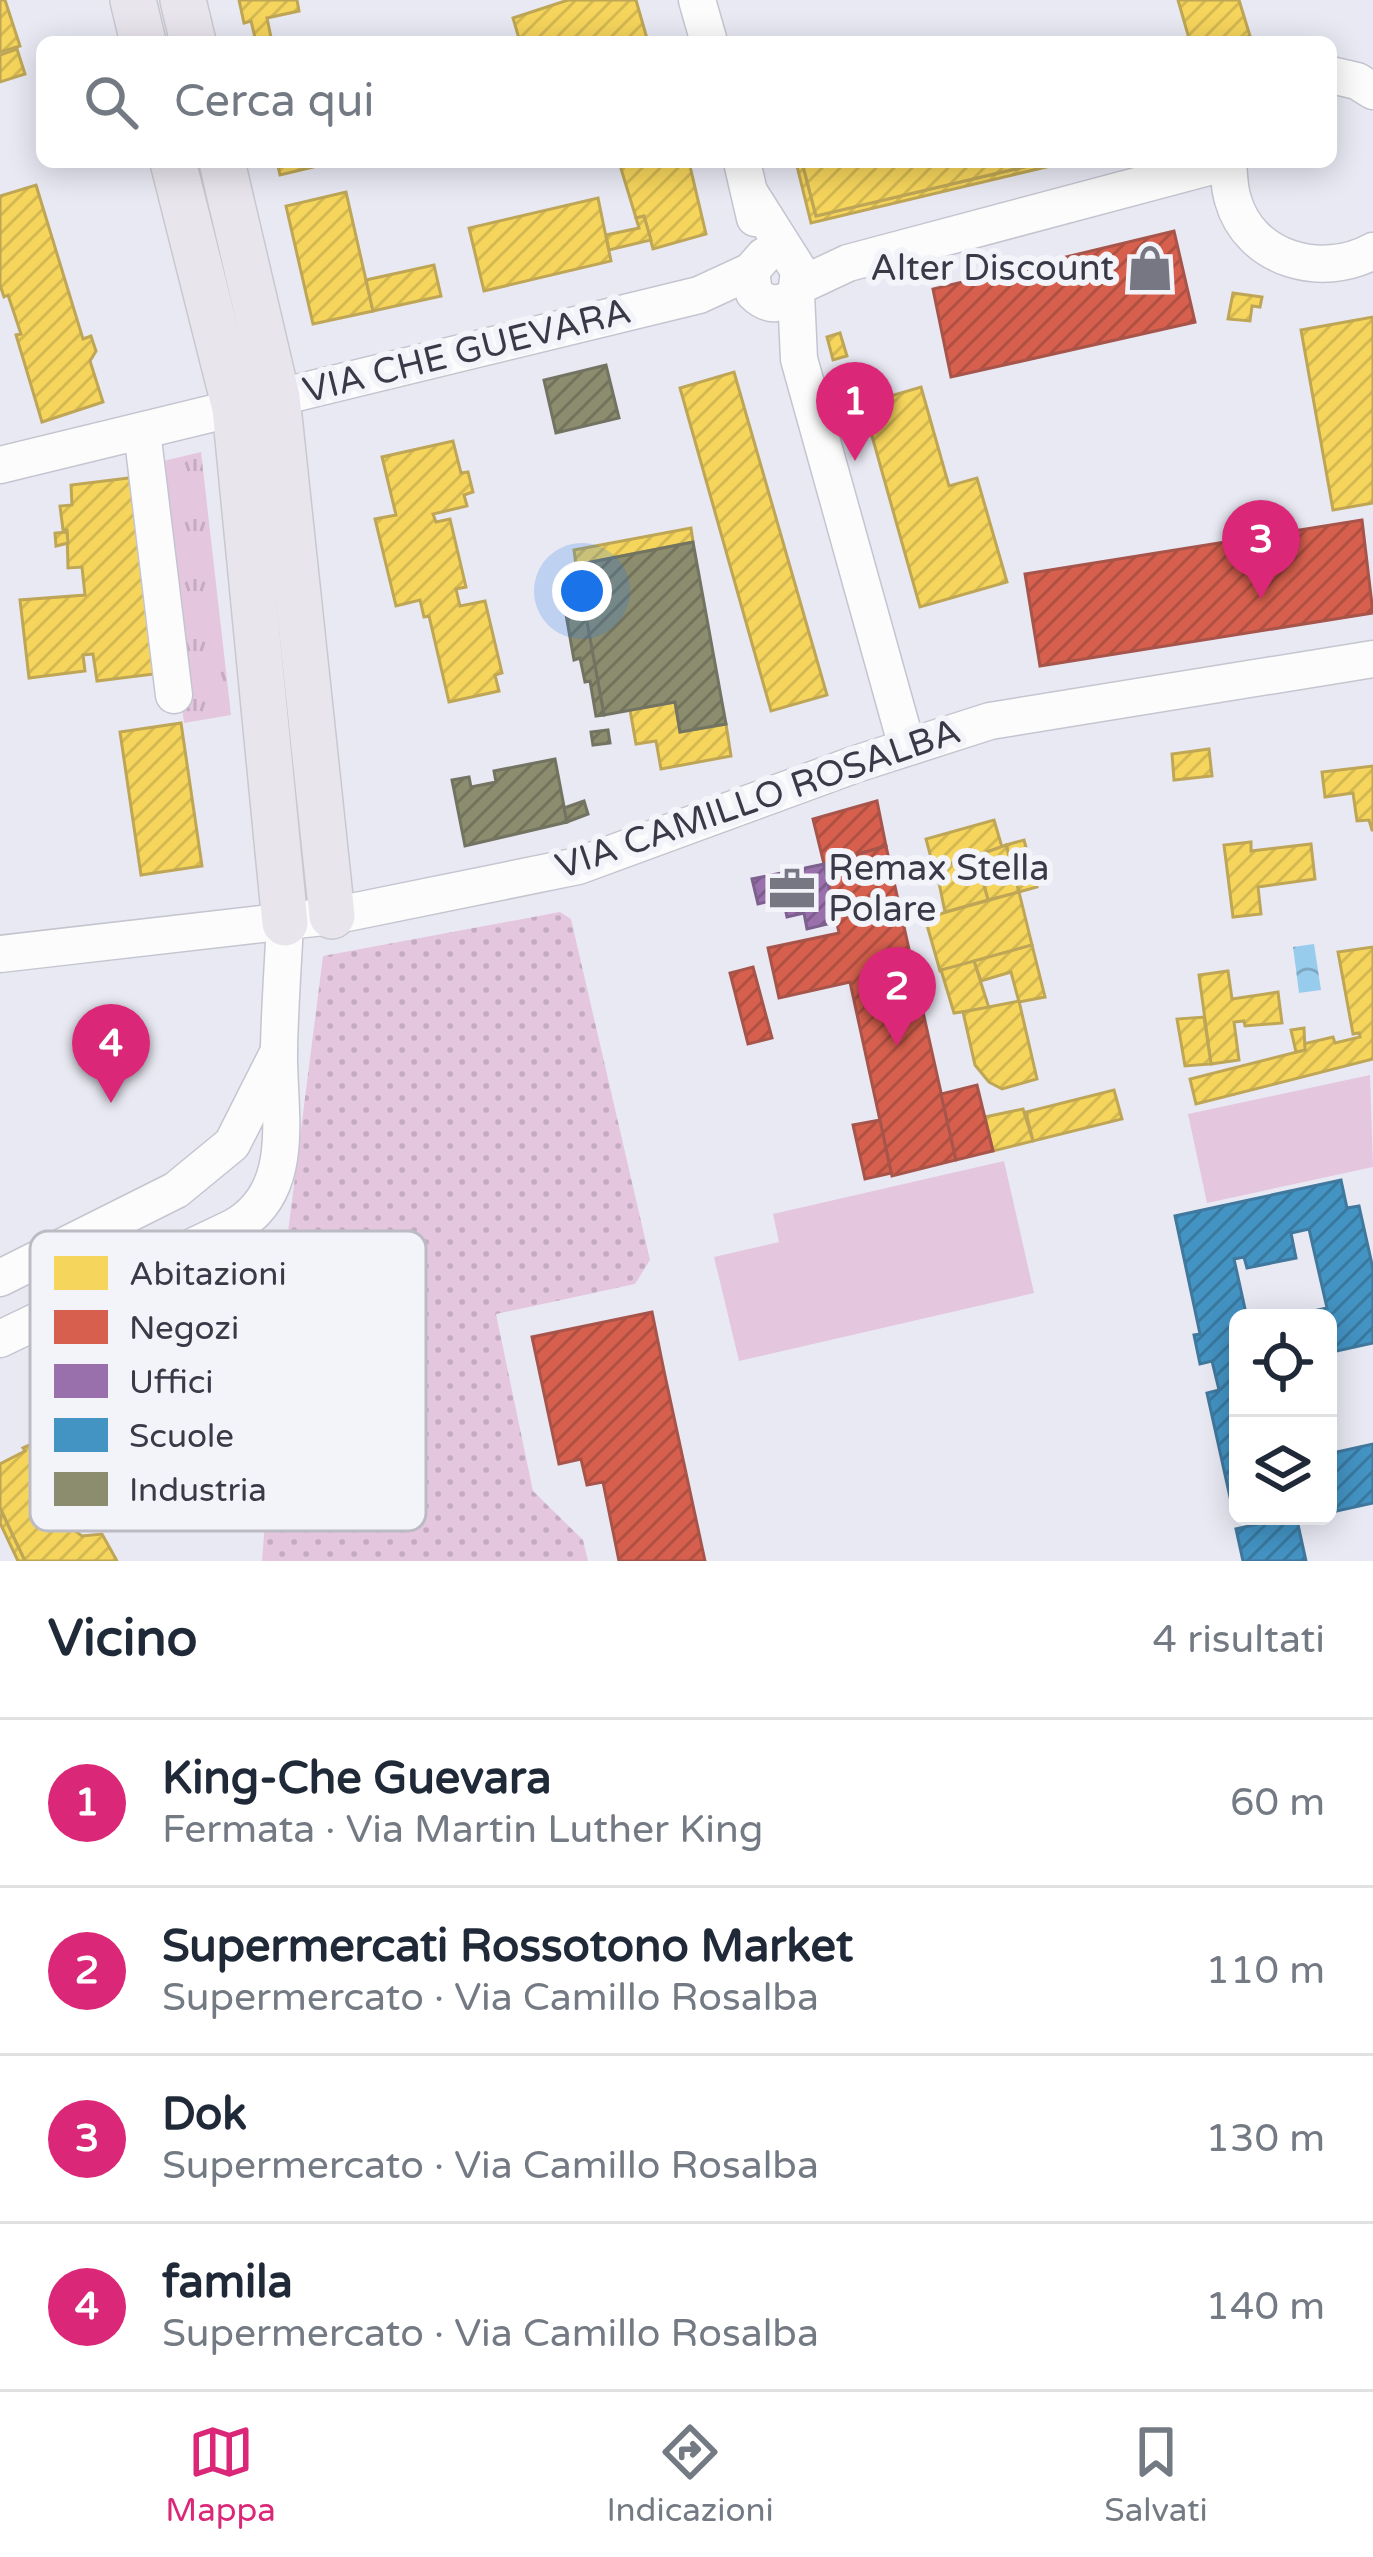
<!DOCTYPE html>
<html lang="it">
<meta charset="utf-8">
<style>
:root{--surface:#fff;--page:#f6f6f7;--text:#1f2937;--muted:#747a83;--line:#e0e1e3;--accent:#db2777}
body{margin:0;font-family:"Varela Round",sans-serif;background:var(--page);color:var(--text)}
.controls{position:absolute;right:36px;bottom:36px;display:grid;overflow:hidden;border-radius:18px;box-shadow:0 6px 30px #0003}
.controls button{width:108px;height:108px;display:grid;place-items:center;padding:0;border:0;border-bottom:3px solid var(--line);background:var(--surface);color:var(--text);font:60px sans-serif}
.you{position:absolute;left:582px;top:591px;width:42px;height:42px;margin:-30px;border:9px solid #fff;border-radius:50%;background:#1a73e8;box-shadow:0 0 0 18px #1a73e833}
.badge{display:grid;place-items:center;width:78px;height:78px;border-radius:50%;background:var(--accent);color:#fff;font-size:39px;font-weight:700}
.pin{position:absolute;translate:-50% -99px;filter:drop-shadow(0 3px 6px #0008)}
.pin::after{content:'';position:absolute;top:63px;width:42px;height:36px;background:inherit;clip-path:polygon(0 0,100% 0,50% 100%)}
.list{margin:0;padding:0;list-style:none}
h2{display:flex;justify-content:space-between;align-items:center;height:156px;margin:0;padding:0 48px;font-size:51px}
h2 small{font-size:39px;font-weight:400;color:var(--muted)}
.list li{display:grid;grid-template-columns:78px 1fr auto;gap:36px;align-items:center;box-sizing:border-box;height:168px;padding:0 48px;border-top:3px solid var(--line)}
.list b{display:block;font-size:45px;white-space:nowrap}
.list p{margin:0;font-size:39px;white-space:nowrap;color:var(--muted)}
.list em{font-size:39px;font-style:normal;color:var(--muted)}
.icon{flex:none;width:66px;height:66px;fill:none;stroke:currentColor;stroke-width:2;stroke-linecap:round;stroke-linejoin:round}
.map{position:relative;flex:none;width:1373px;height:1561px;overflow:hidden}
.search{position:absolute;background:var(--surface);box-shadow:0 6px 30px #0003;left:36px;right:36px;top:36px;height:132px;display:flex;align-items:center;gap:30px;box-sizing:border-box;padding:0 42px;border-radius:18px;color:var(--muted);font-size:45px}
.sheet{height:828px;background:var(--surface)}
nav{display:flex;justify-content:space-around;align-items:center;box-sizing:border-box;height:168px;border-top:3px solid var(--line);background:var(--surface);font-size:33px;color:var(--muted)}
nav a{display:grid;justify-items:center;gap:6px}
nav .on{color:var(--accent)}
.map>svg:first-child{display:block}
.grass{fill:url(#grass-dots)}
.park{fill:url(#park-tufts)}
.pitch{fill:#e4c6df}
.water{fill:url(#water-waves)}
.homes{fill:url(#homes-hatch);stroke:#bea656;stroke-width:3;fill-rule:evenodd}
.shops{fill:url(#shops-hatch);stroke:#a7544b;stroke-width:3}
.offices{fill:url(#offices-hatch);stroke:#7c608d;stroke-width:3}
.schools{fill:url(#schools-hatch);stroke:#40789e;stroke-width:3}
.industry{fill:url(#industry-hatch);stroke:#737362;stroke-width:3}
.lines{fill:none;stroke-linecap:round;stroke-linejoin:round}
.minor-casing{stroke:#c5c5d0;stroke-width:39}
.major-casing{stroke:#c8c8cf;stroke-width:48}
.minor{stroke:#fcfcfd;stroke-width:36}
.major{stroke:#e9e5ec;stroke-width:45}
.labels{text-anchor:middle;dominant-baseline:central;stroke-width:12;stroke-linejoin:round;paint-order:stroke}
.poi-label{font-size:36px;fill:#3a3947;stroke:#f3f3fa;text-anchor:end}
.street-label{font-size:36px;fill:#3a3947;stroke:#f3f3fa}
.key{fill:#f3f3fa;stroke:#bcbbc4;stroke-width:3}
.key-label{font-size:33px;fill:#3a3947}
</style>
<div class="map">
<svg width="1373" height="1561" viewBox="0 0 1373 1561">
<defs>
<pattern id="grass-dots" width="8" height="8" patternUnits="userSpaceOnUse" patternTransform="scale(3)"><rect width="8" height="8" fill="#e4c6df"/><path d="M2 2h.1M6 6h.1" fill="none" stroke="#c4abc1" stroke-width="1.8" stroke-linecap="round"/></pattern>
<pattern id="park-tufts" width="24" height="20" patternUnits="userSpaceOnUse" patternTransform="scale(3)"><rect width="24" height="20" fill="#e4c6df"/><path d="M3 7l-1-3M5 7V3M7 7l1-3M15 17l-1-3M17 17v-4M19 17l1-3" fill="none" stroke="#c4abc1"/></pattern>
<pattern id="water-waves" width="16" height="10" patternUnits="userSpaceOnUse" patternTransform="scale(3)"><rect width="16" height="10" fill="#98cced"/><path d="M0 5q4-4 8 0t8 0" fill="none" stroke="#7da7c2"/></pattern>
<pattern id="homes-hatch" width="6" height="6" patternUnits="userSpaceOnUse" patternTransform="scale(3)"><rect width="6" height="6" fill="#f6d55c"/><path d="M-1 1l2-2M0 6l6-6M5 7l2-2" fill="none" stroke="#d4b851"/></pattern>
<pattern id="shops-hatch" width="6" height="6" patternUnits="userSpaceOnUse" patternTransform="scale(3)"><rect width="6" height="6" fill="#d6604d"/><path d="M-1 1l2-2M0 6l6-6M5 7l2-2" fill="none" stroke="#af5042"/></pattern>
<pattern id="offices-hatch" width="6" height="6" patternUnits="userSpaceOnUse" patternTransform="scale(3)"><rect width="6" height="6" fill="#9970ab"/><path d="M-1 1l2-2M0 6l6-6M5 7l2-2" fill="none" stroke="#7e5d8d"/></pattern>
<pattern id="schools-hatch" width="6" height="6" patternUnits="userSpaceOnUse" patternTransform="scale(3)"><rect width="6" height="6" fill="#4393c3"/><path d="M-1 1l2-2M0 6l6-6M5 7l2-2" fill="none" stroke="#3979a0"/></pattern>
<pattern id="industry-hatch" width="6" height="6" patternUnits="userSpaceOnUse" patternTransform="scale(3)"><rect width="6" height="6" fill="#8c8c6e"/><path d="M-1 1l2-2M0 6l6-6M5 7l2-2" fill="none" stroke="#73735c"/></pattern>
</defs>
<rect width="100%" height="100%" fill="#e9e9f4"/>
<polygon class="grass" points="560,912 571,919 650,1260 635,1284 496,1314 533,1491 583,1540 588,1561 262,1561 287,1240 323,956"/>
<polygon class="park" points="201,452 231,715 184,723 151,464"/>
<g class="pitch">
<polygon points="1370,1075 1373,1167 1207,1203 1188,1114"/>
<polygon points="1004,1161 1034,1293 739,1361 714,1257 779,1242 773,1214"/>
</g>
<polygon class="water" points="1314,944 1321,990 1299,993 1293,947"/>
<g class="homes">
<polygon points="0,0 5,0 20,46 0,52"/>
<polygon points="239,0 297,0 299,11 267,18 272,42 256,42 251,21 244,23"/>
<polygon points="568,0 636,0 648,42 520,42 513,18"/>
<polygon points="1178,0 1239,0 1250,36 1229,42 1190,42"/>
<polygon points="17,49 25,74 0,82 0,55"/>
<polygon points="277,162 334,162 280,175"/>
<polygon points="619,162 689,162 706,234 653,249 644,216 636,218"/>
<polygon points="796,162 802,162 816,216 1045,162 1067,162 811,223"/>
<polygon points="802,162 1045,162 816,216"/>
<polygon points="36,185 83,339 91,336 96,351 90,361 103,402 42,422 16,335 21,334 8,295 4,297 0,285 0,196"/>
<polygon points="346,192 373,311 313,324 286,206"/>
<polygon points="598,198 611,261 484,291 469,228"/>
<polygon points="644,216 651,240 609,250 606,235 639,228 636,218"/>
<polygon points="434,265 441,296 373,311 366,280"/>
<polygon points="1233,293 1262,297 1260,307 1252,306 1250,321 1228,319"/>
<polygon points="1373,317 1373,503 1333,510 1301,330"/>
<polygon points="840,333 847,356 833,360 827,337"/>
<polygon points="734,372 827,695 771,711 680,388"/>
<polygon points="921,387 949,486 977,478 1007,582 920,607 863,404"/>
<polygon points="453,441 461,473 468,472 473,492 464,495 467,506 433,514 436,522 450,519 466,587 456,589 460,606 485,601 502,673 495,675 499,691 449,702 429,616 424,617 420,600 396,606 375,519 396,515 382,457"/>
<polygon points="137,477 162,673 97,681 93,654 83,655 85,671 29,678 20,600 85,595 82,567 68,568 67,530 63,530 60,506 72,505 71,485"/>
<polygon points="691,528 693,542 576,565 574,550"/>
<polygon points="67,532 68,543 56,546 55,533"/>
<polygon points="675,702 680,732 726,724 731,756 661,769 656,741 636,744 630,710"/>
<polygon points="181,723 202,866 141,875 120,732"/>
<polygon points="1209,749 1212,776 1174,780 1172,754"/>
<polygon points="1373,766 1373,830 1372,830 1369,820 1357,821 1353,793 1325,797 1322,772"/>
<polygon points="994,820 1002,847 934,869 926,839"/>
<polygon points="1024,840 1037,887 1019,892 1006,845"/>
<polygon points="1251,842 1251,851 1311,844 1315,879 1258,887 1261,914 1233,917 1224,845"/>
<polygon points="1006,845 1019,892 988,900 976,856"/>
<polygon points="976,856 988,900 945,912 936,868"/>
<polygon points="1019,892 1032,945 940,971 925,918"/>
<polygon points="1032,945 1045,997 1019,1002 1011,972 981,981 974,961"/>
<polygon points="1373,947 1373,1059 1196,1104 1190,1079 1305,1050 1303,1044 1333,1037 1335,1043 1360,1037 1359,1033 1353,1034 1338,952"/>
<polygon points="974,961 989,1008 954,1013 941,970"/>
<polygon points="1228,971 1232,999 1278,992 1282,1023 1245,1026 1244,1021 1234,1022 1239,1060 1211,1064 1199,975"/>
<polygon points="1019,1001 1037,1079 1002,1089 989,1082 975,1065 963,1012"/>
<polygon points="1204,1017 1211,1064 1185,1066 1177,1019"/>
<polygon points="1304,1028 1305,1050 1296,1052 1291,1030"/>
<polygon points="1114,1090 1122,1119 1033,1141 1026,1112"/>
<polygon points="1023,1109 1033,1141 993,1151 985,1117"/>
<path d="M162,1384l36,76 -83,40 -18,-17h-15l-13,8 -7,18 4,15 16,12 20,-2 15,27h-92l-25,-53v-44l25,-13 -2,-3zM143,1404l27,56 -28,14 -28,-56z"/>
<polygon points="2,1512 13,1536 25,1561 18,1561 0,1523"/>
</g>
<g class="shops">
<polygon points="1174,231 1195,322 951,377 933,289"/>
<polygon points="1362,520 1373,613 1040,666 1025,574"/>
<polygon points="877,801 886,846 824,864 813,819"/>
<polygon points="886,846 956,1160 892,1176 850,982 779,998 768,948 839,933 824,864"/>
<polygon points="753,967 772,1038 748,1044 730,973"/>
<polygon points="977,1085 993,1151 956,1160 941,1094"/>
<polygon points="880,1120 891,1173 865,1179 853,1125"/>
<polygon points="652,1312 664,1371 705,1561 619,1561 603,1482 587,1485 581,1459 559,1464 532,1337"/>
</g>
<polygon class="offices" points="824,864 836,922 807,929 804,913 787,917 783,898 758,904 752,879"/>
<g class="schools">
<polygon points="1341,1180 1347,1208 1359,1206 1373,1269 1373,1343 1328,1353 1328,1318 1281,1318 1327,1308 1309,1229 1291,1233 1296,1258 1247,1268 1244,1257 1234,1259 1247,1318 1238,1318 1238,1496 1230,1497 1207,1393 1219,1390 1212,1361 1200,1364 1194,1335 1200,1334 1175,1216"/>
<polygon points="1373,1444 1373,1503 1328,1513 1328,1454"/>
<polygon points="1256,1516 1313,1516 1297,1520 1306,1561 1243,1561 1236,1529 1258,1524"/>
</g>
<g class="industry">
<polygon points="606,365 619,418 556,433 544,380"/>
<polygon points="693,542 726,724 680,732 675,702 604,715 576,565"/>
<polygon points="581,589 604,715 596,716 590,681 585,682 580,658 574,660 562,592"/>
<polygon points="608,730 610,743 593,745 591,732"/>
<polygon points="555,759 567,822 465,846 452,780 469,777 471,787 496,782 494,771"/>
<polygon points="584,801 588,814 567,822 564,808"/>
</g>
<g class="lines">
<defs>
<g id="minor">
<polyline points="697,0 709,42"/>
<polyline points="1331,75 1357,81 1373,91"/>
<polyline points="742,162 755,218"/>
<path d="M1228,162c1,12 1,26 5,38 17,60 89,79 140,51"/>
<polyline points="751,195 799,271 796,294 799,359 907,747"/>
<path d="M764,256l-13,15 3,22c13,13 27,14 42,1"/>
<polyline points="799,286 848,263 1227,162"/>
<polyline points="142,431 174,695"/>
<polyline points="0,465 699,295 751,271"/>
<polyline points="0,954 332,916 578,866 856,764 990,721 1373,659"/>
<polyline points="0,1278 176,1190 232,1144 279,1051"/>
<path d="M0,1339l234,-112c66,-37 43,-119 45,-181 1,-41 4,-82 6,-123"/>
</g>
<g id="major">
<polyline points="133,0 143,42"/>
<polyline points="183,0 193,42"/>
<polyline points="173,162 235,408 285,923"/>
<polyline points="222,162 277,397 332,916"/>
</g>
</defs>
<use href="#minor" class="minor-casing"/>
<use href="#major" class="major-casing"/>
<use href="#minor" class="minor"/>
<use href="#major" class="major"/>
</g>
<defs>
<symbol id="shop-bare" viewBox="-9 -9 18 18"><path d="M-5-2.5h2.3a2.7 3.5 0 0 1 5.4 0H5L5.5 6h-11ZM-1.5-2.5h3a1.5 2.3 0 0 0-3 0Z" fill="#777784" stroke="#f3f3fa" stroke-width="2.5" paint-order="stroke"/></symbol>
<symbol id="office-bare" viewBox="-9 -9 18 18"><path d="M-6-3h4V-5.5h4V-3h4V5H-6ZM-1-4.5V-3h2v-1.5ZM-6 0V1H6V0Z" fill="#777784" stroke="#f3f3fa" stroke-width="2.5" paint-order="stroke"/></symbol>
</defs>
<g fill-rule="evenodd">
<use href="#shop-bare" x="1117" y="235" width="66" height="66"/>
<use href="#office-bare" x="759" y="856" width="66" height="66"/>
</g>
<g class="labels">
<g class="poi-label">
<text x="1114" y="268">Alter Discount</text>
<text x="828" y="868" text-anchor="start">Remax Stella<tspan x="828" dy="41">Polare</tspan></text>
</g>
<g class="street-label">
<text transform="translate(467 351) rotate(-14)">VIA CHE GUEVARA</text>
<text transform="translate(758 799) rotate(-19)">VIA CAMILLO ROSALBA</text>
</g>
</g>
<rect x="30" y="1231" width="396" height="300" rx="18" class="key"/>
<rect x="54" y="1256" width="54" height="34" fill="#f6d55c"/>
<rect x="54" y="1310" width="54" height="34" fill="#d6604d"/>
<rect x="54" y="1364" width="54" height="34" fill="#9970ab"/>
<rect x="54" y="1418" width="54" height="34" fill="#4393c3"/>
<rect x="54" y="1472" width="54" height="34" fill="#8c8c6e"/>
<g class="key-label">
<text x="129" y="1285">Abitazioni</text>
<text x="129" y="1339">Negozi</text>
<text x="129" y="1393">Uffici</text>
<text x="129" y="1447">Scuole</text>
<text x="129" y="1501">Industria</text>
</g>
</svg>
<div class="controls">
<button><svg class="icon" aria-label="locate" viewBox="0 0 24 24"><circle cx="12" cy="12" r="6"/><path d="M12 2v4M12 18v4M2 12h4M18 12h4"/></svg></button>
<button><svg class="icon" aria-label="layers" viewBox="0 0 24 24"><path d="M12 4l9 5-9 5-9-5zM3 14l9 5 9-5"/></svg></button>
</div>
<div class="you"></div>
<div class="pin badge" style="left:855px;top:461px">1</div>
<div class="pin badge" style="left:897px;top:1046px">2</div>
<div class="pin badge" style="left:1261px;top:599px">3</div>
<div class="pin badge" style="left:111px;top:1103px">4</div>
<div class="search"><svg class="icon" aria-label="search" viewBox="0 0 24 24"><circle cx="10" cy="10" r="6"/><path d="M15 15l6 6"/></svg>Cerca qui</div>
</div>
<section class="sheet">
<h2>Vicino<small>4 risultati</small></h2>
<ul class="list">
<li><span class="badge">1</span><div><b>King-Che Guevara</b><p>Fermata · Via Martin Luther King</p></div><em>60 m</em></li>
<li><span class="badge">2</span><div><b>Supermercati Rossotono Market</b><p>Supermercato · Via Camillo Rosalba</p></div><em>110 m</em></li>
<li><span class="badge">3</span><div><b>Dok</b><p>Supermercato · Via Camillo Rosalba</p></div><em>130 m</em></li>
<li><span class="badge">4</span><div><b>famila</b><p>Supermercato · Via Camillo Rosalba</p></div><em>140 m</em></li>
</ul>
</section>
<nav>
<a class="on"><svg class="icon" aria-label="map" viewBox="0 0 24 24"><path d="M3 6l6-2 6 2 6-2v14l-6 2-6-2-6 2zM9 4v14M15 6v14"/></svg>Mappa</a>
<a><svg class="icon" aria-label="directions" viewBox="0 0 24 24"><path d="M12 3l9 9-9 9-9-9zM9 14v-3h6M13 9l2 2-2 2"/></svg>Indicazioni</a>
<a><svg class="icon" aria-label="saved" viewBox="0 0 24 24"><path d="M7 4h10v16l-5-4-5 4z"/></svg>Salvati</a>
</nav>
